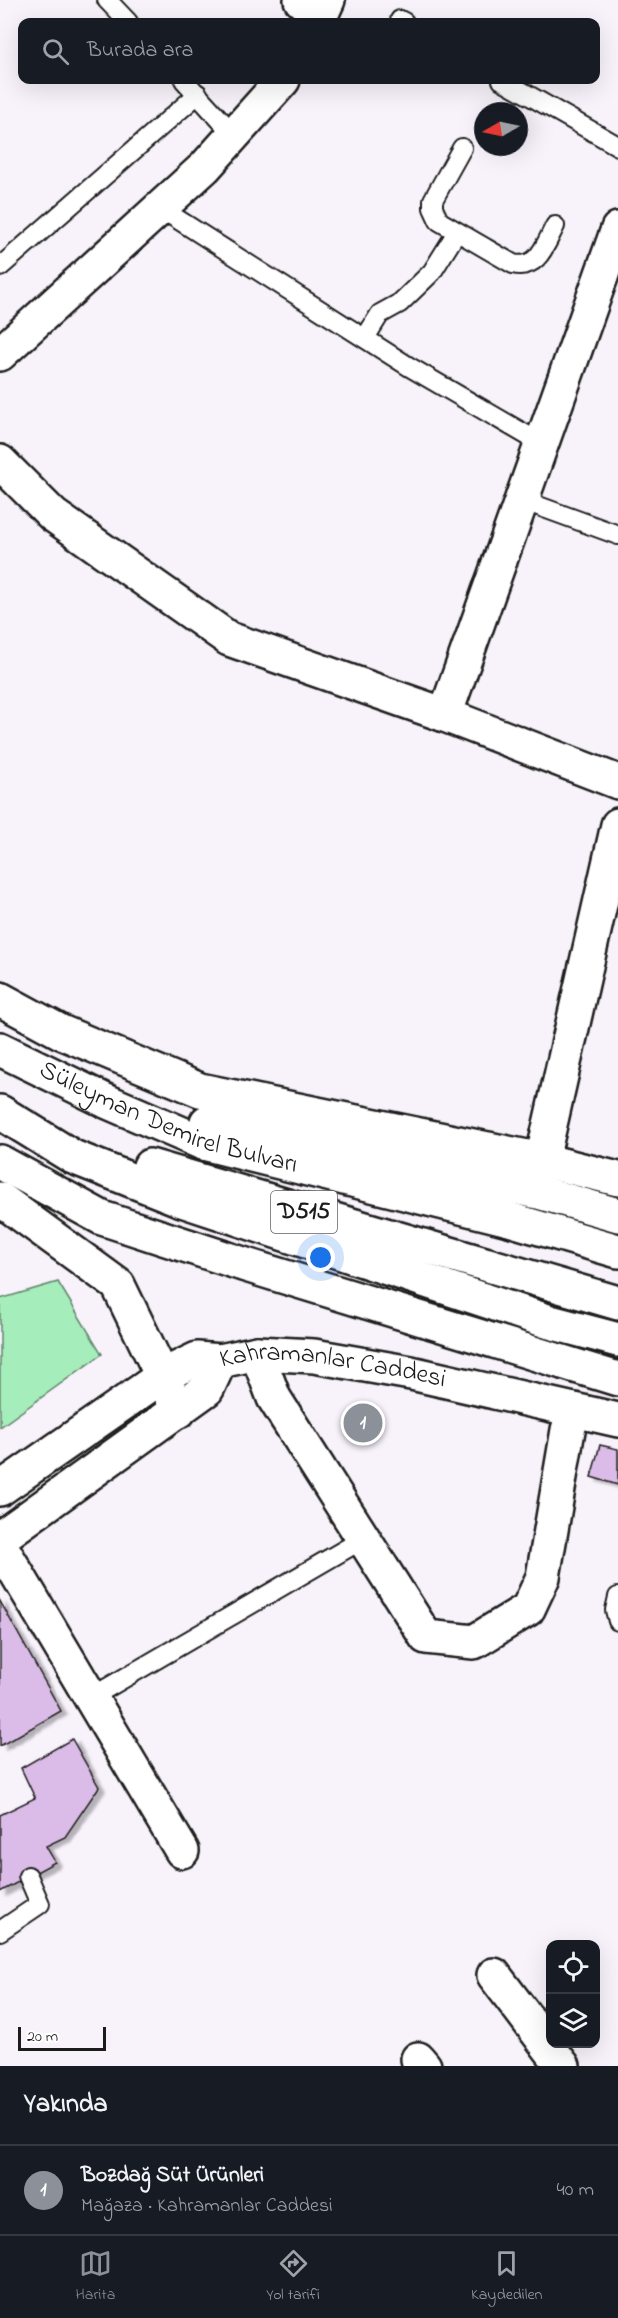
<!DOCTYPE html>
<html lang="tr">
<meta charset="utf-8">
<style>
:root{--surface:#171b24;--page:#20242c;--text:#f1f3f6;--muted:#9ea1a6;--line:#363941;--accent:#8c9099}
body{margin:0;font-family:"Indie Flower",sans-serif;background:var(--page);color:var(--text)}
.controls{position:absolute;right:18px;bottom:18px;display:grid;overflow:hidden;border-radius:12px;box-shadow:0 6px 24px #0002}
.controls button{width:54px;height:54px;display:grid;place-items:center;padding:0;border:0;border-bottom:2px solid var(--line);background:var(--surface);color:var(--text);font:30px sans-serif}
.compass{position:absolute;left:474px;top:102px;width:54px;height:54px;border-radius:50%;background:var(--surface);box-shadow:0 6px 24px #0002;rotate:261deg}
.scale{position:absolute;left:18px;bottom:15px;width:88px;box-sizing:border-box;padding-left:6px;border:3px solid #1c1c1c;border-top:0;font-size:16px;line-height:21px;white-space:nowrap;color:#1c1c1c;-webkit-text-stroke:4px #fff;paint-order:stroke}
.you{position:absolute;left:321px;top:1258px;width:21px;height:21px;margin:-15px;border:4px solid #fff;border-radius:50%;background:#1a73e8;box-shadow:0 0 0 9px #1a73e833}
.badge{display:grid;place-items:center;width:39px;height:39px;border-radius:50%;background:var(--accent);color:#fff;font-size:20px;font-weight:700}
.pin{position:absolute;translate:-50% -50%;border:3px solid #fff;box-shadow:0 2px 6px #0006}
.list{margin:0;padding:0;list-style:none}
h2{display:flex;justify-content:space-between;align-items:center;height:78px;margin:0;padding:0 24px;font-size:26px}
h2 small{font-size:20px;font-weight:400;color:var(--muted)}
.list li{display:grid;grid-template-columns:39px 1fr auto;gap:18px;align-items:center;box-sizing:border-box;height:90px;padding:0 24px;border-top:2px solid var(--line)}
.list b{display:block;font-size:22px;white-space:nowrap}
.list p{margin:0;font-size:20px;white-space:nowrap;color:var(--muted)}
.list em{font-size:20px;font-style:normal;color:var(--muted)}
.icon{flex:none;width:33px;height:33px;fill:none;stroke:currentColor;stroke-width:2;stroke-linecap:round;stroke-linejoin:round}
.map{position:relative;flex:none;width:618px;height:2066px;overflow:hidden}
.search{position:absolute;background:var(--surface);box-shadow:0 6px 24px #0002;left:18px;right:18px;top:18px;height:66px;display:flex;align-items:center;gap:15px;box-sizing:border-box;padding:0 21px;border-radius:12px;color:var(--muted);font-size:22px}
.sheet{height:168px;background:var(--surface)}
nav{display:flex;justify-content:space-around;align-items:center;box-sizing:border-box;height:84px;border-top:2px solid var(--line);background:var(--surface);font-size:16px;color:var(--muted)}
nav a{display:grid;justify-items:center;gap:3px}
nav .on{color:var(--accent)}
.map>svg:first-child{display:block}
.green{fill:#a5edba;stroke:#60846b;stroke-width:1.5}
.building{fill:#dbbce9;stroke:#1c1c1c;stroke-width:1.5;filter:url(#shadow)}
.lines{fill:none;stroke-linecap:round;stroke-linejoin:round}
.service-casing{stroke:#1c1c1c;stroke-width:22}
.minor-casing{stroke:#1c1c1c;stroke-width:38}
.tertiary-casing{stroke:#1c1c1c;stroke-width:38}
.secondary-casing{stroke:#1c1c1c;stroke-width:38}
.trunk-casing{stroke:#1c1c1c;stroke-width:38}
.service{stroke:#fff;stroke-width:18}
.minor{stroke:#fff;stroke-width:33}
.tertiary{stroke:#fff;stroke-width:33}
.secondary{stroke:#fff;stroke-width:33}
.trunk{stroke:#fff;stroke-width:33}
.labels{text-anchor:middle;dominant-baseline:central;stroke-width:5;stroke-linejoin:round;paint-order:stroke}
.shield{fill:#fff;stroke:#606060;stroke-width:1.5}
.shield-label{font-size:24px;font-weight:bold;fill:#1c1c1c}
.street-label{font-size:26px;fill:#1c1c1c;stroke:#fff}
</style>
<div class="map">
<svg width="618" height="2066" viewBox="0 0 618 2066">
<defs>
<filter id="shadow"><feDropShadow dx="6" dy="4" stdDeviation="1.5" flood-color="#0004"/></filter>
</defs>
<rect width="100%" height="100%" fill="#f8f2fb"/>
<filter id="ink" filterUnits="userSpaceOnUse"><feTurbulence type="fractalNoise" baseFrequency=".0167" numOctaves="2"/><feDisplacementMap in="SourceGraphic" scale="12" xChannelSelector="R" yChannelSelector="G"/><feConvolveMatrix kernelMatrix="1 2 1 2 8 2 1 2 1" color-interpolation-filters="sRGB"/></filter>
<g filter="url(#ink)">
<polygon class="green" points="58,1282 102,1354 0,1427 0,1299"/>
<g class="building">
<polygon points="600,1445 618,1449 618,1485 591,1477"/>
<polygon points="0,1601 61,1711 0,1746"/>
<polygon points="72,1739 99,1787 65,1837 46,1846 55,1862 0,1892 0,1815 35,1798 21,1768"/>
</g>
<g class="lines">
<defs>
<g id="service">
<polyline points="107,0 128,22"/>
<polyline points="400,20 404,22"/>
<polyline points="184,80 234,135"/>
<polyline points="502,80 618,146"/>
<path d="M462,148l-29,52v8l6,13 74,43c25,6 32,-19 42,-38"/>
<polyline points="160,208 408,366 542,444"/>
<polyline points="0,267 198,94"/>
<polyline points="365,338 380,314 400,303 432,272 457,232"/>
<polyline points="522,500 618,535"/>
<polyline points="618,1597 615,1610 618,1621"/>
<polyline points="90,1698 363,1539"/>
<polyline points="0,1931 40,1904 28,1876"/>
</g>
<g id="minor">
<polyline points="301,0 321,16"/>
<polyline points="0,462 53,515 229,639 445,715 618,782"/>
<polyline points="445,715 618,229"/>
<polyline points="542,1160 618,825"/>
<polyline points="0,1199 118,1285 179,1411"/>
<polyline points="257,1353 274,1398 426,1637 474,1642 528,1609 543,1577 568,1430 574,1410"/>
<polyline points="0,1545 182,1851"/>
<polyline points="494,1975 563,2066"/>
<polyline points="418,2059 424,2066"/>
</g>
<g id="tertiary">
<polyline points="318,22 328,0"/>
<polyline points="0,354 205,167 283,80"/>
</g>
<g id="secondary">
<polyline points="0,999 61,1032 200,1090 542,1160 618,1179"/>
<polyline points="0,1162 102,1218 246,1265 618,1379"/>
<path id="s1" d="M0,1489l164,-114 33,-16 23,2 37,-8 57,3 97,17 207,47"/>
<polyline points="0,1538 207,1389 220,1361"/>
</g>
<g id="trunk">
<path id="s2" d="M0,1049l106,52 97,42 306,76 109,32"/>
<polyline points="0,1112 73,1157 179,1199 550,1322 618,1340"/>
<polyline points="207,1122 538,1192 618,1215"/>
<polyline points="150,1166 618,1303"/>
</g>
</defs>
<use href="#service" class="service-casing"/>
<use href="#minor" class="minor-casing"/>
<use href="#tertiary" class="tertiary-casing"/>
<use href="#secondary" class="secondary-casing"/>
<use href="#trunk" class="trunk-casing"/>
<use href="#service" class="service"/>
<use href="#minor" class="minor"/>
<use href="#tertiary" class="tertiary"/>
<use href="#secondary" class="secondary"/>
<use href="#trunk" class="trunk"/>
</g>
</g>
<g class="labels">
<rect class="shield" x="271" y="1191" width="66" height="42" rx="4.5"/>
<g class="shield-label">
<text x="304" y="1212">D515</text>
</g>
<g class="street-label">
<text stroke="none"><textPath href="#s2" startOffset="183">Süleyman Demirel Bulvarı</textPath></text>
<text stroke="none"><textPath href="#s1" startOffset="374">Kahramanlar Caddesi</textPath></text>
</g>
</g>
</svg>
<div class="controls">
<button><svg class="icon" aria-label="locate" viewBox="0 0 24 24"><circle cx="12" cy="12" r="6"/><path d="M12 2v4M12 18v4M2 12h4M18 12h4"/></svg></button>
<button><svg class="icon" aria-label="layers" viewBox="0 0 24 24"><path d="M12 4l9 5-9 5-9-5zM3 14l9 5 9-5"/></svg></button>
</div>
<svg class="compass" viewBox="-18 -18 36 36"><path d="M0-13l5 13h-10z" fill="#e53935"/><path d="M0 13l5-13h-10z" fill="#9ea1a6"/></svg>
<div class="scale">20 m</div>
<div class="you"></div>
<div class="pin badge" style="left:363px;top:1423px">1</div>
<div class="search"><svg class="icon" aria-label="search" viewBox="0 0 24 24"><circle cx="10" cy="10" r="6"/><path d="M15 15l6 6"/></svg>Burada ara</div>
</div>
<section class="sheet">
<h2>Yakında<small></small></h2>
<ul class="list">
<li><span class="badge">1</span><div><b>Bozdağ Süt Ürünleri</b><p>Mağaza · Kahramanlar Caddesi</p></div><em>40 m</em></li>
</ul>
</section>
<nav>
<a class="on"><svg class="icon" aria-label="map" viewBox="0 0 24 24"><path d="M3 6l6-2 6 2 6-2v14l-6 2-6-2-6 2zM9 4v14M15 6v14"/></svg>Harita</a>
<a><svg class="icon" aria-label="directions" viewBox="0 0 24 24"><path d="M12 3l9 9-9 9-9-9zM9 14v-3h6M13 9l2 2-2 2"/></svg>Yol tarifi</a>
<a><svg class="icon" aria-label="saved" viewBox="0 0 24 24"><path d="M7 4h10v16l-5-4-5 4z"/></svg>Kaydedilen</a>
</nav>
